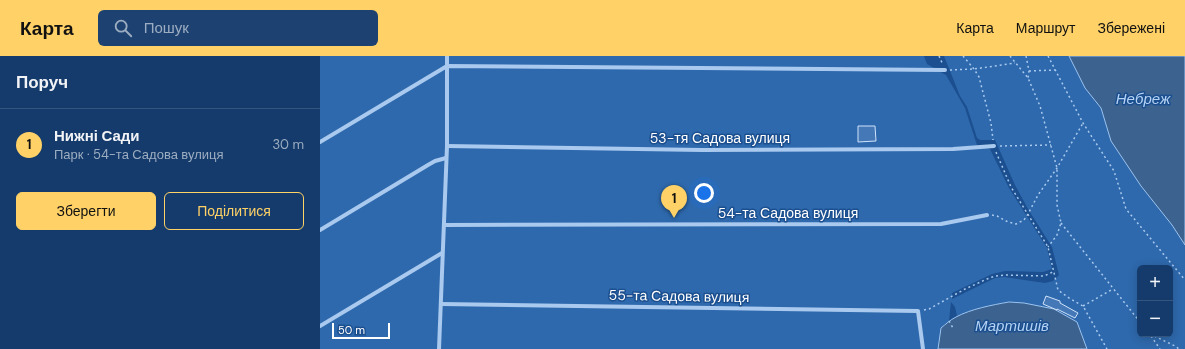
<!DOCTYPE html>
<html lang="uk">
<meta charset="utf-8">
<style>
:root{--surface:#143b6b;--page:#1d4271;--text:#f1f3f6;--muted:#9dadc1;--line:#33557e;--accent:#ffd166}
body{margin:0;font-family:"DM Sans",sans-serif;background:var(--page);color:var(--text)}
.controls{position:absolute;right:12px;bottom:12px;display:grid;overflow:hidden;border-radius:6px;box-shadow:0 2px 10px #0003}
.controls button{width:36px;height:36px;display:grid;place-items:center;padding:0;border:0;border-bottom:1px solid var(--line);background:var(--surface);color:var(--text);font:20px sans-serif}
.scale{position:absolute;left:12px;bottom:10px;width:58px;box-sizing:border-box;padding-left:4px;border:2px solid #fff;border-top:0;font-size:11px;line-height:14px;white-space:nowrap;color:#fff;-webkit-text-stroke:3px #1b4f8f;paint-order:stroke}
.you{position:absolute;left:384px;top:137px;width:14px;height:14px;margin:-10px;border:3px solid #fff;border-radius:50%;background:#1a73e8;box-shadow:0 0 0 6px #1a73e833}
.badge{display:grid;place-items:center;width:26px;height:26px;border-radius:50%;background:var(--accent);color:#111;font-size:13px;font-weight:700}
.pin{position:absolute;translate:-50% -33px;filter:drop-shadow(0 1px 2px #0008)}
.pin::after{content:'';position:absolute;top:21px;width:14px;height:12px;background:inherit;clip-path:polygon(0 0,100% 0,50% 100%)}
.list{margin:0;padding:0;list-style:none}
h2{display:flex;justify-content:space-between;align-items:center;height:52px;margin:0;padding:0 16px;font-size:17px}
h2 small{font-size:13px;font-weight:400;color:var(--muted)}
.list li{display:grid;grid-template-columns:26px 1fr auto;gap:12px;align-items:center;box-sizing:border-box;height:72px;padding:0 16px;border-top:1px solid var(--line)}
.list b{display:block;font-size:15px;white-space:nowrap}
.list p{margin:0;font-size:13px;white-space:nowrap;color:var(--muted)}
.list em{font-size:13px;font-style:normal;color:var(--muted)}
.actions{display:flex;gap:8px;padding:12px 16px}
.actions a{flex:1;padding:9px 0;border:1px solid var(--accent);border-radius:6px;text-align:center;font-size:14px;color:var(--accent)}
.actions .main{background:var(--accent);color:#111}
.icon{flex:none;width:22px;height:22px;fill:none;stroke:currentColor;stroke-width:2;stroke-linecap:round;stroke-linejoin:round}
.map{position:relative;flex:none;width:865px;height:293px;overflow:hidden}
header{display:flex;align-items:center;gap:24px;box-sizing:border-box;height:56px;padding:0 20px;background:var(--accent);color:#111}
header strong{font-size:19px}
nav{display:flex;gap:22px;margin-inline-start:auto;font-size:14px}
.search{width:280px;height:36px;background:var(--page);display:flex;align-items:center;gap:10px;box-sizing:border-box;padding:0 14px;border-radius:6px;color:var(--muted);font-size:15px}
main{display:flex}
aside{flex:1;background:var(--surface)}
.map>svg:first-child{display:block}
.green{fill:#2e69ad;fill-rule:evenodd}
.water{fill:#3c6290;stroke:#9cc4f0}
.building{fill:#4478b7;stroke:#cfe3fa}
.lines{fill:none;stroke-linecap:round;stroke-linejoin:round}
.path{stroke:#a9c9ee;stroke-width:1.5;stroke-dasharray:2 3;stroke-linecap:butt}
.minor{stroke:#a9c9ee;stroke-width:4}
.labels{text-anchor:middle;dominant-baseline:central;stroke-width:3;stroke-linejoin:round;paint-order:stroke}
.street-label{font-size:14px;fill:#fff;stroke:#1b4f8f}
.water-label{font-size:15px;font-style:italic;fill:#b5d3f5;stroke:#1b4f8f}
</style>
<header>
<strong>Карта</strong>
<div class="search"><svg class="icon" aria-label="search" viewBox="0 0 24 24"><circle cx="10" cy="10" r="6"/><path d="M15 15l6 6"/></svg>Пошук</div>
<nav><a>Карта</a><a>Маршрут</a><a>Збережені</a></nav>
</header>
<main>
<aside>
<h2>Поруч<small></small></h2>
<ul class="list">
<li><span class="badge">1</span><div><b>Нижні Сади</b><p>Парк · 54-та Садова вулиця</p></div><em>30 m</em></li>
</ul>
<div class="actions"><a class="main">Зберегти</a><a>Поділитися</a></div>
</aside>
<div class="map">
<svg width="865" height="293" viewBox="0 0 865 293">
<rect width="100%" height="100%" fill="#1b4f8f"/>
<path class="green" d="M0,0h604l3,8 19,11 19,33 12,37 13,4 19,39 38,60 5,21 -9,3 -38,-1 -13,3 -40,19v6l43,-21 9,-1 41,6 8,-2 6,-6 -7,-28 -24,-38 -13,-24 -20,-45h-15l-3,-2 -10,-31 -7,-11 -16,-40h125l16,32 16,20 10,33 30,45 31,39 13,20v104h-98l-10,-27 -23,-13 -30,-6 -15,-1 -18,4 -34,10 -2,-9 -4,-5 -2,19 -8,7 -3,21h-618zM820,212h30v66h-30z"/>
<g class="water">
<polygon points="749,0 865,0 865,189 852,169 821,130 791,85 781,52 765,32"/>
<path d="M689,246l15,1 30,6 23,13 10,27h-149l3,-21c5,-4 9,-8 15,-11 15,-8 36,-12 53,-15z"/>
</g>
<g class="building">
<polygon points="538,70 555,70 556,85 538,86"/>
<polygon points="726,240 740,245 740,247 758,257 755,262 737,253 737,254 723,248"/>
</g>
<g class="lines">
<g class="path">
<polyline points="619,0 623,9"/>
<polyline points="643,0 654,13 659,21 671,67 673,84"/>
<polyline points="690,0 708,22 720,50 737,112 737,149 741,167 737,179 728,191"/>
<polyline points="706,0 709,15 708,22"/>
<polyline points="728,0 763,67 794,115 806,153 865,224"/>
<polyline points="630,14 654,13 695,7"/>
<polyline points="709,15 735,14"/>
<polyline points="680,90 731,89"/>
<polyline points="676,96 691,131 728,191 738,234 749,242 763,250 787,293"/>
<polyline points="672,159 677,160 688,166 696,168 704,164 708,158 718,139 737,112 763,67"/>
<polyline points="741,167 820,266"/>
<polyline points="763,250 793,233"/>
<polyline points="604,254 609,253 645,233 667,223 675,220 686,219 724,220 735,215"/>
<polyline points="629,265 633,272"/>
<polyline points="830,278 855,290 859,293"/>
<polyline points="831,280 840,293"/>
</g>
<g class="minor">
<polyline points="0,86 127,10 625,14"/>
<polyline points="127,90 382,94 633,93 674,90"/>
<polyline points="124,169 621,168 667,159"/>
<polyline points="0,174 108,109 115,105 126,102"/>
<polyline points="121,248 598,255 603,293"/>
<polyline points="0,270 122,197"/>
<polyline points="119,293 127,90 127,0"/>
</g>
</g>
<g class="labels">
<g class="street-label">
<text x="400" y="82">53-тя Садова вулиця</text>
<text x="468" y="157">54-та Садова вулиця</text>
<text transform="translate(359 240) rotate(1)">55-та Садова вулиця</text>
</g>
<g class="water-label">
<text x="823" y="43">Небреж</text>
<text x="692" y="270">Мартишів</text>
</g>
</g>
</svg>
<div class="controls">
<button>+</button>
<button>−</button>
</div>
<div class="scale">50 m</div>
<div class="you"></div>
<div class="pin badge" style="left:354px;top:162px">1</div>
</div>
</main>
